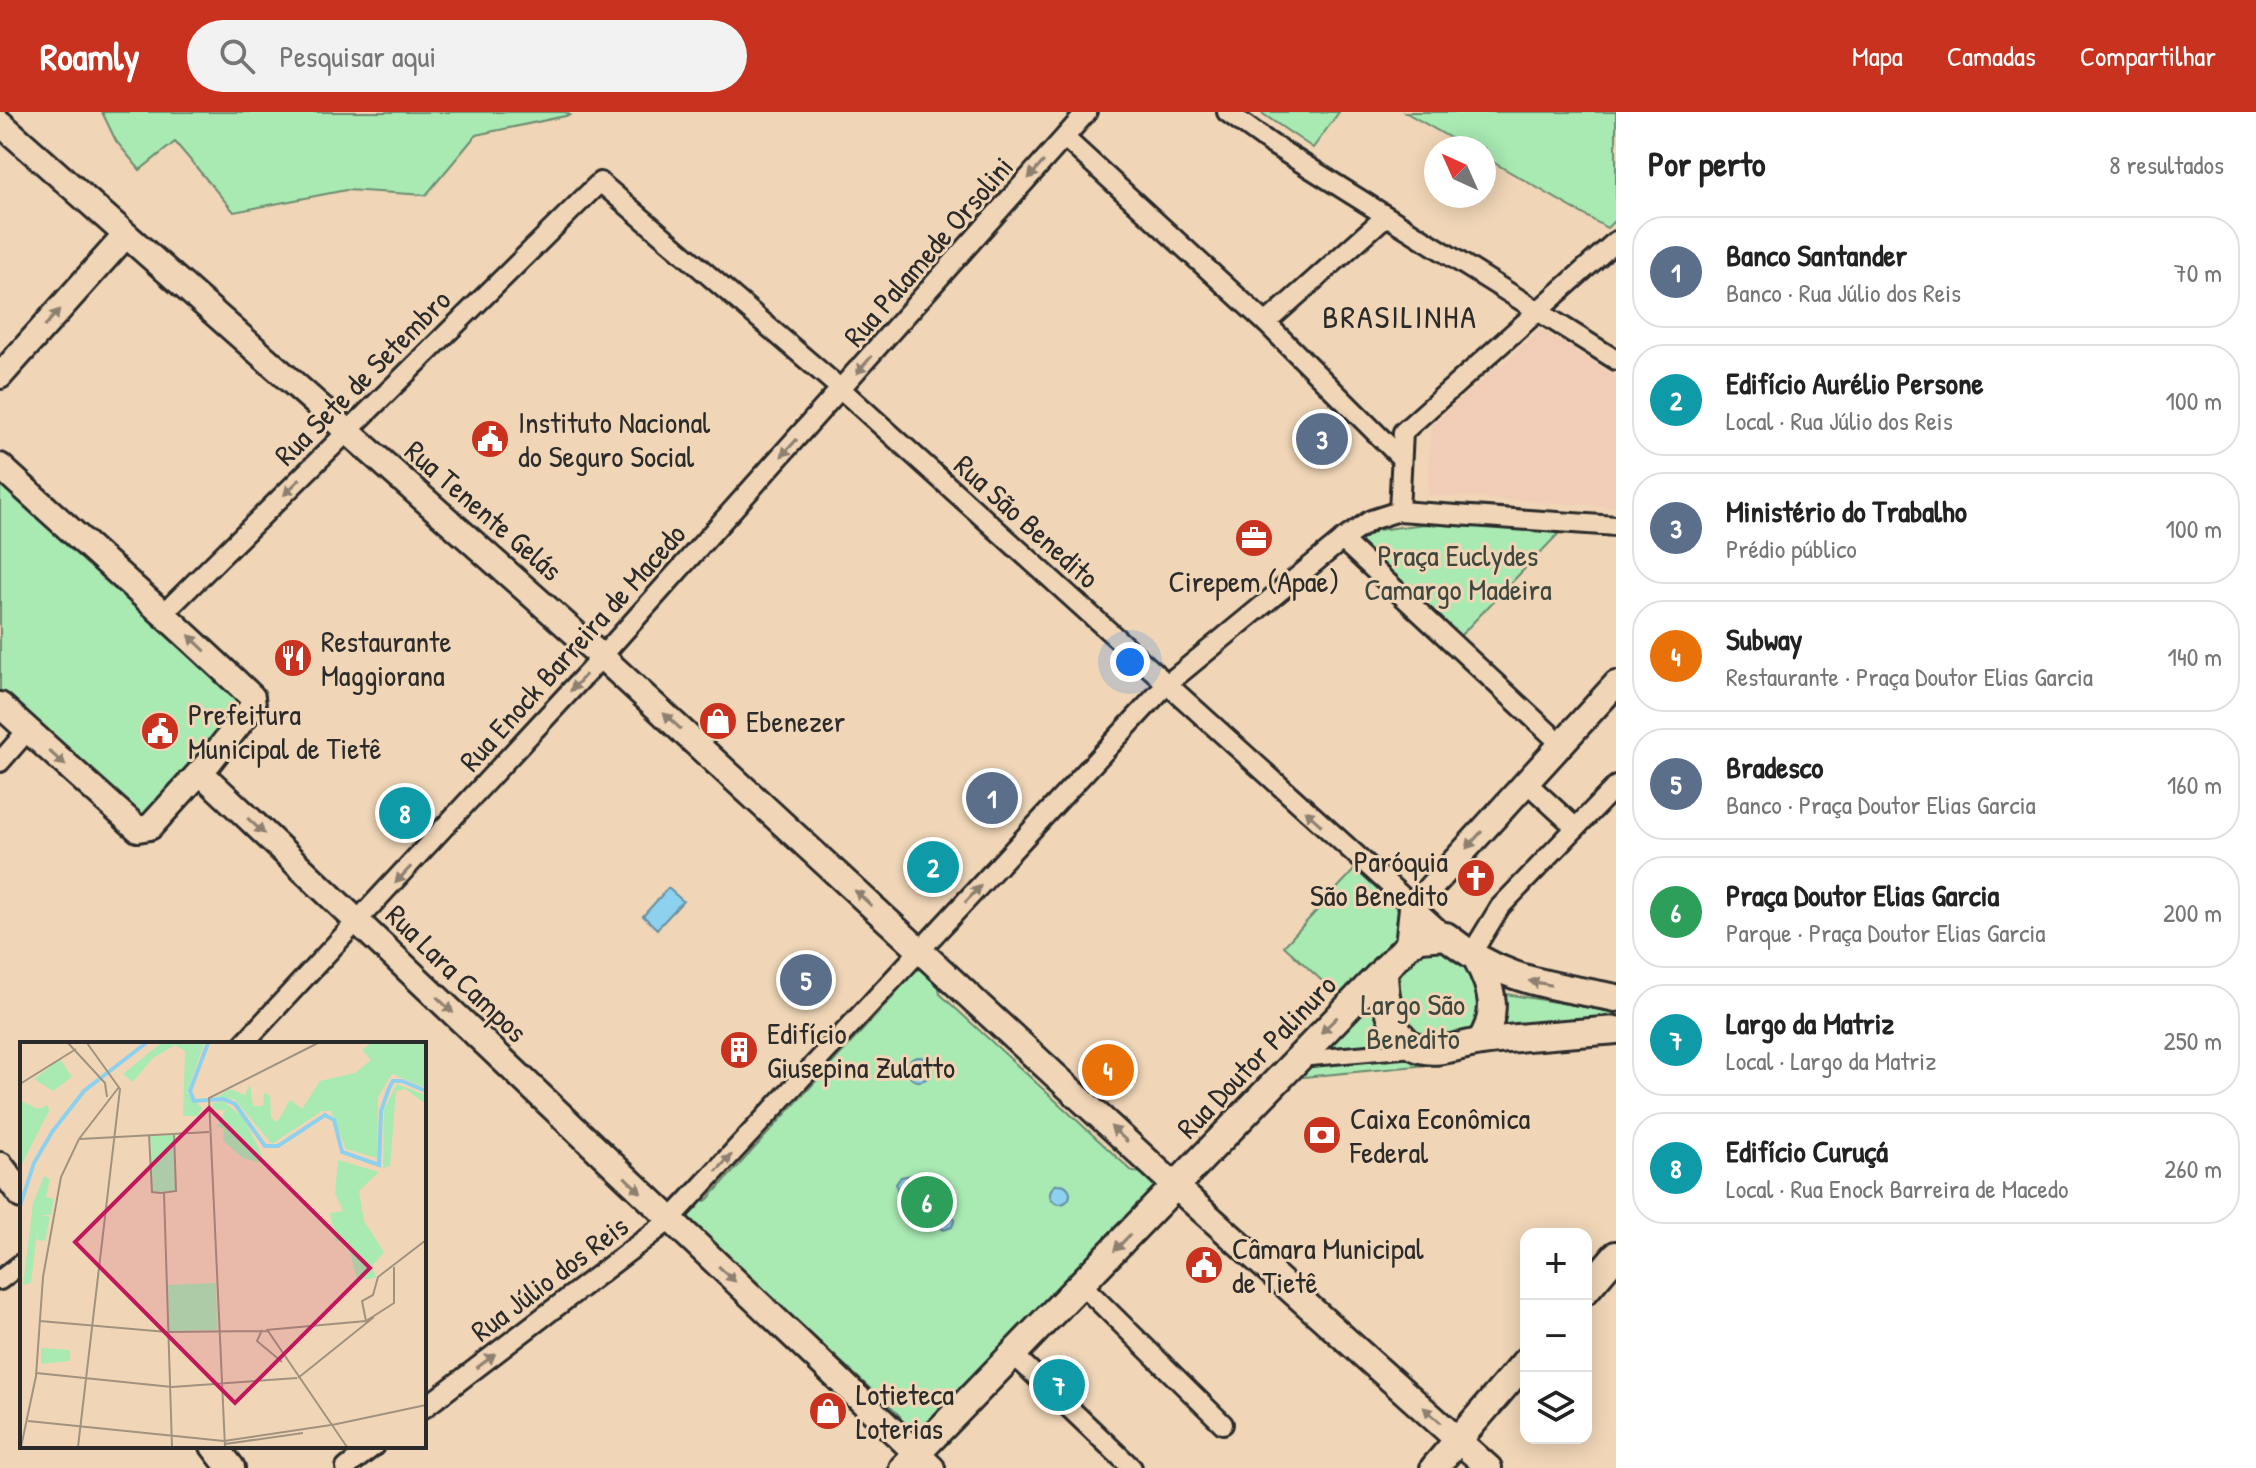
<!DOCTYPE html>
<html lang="pt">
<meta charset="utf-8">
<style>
:root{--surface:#fff;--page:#f2f2f2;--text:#222;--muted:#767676;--line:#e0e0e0;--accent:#c8321e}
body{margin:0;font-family:"Patrick Hand",sans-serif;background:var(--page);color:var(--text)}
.controls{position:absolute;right:24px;bottom:24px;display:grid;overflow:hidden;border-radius:16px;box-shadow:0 4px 20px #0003}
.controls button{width:72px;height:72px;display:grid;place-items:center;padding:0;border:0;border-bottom:2px solid var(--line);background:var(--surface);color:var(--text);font:40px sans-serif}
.compass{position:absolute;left:1424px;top:24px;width:72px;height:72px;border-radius:50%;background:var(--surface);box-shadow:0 4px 20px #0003;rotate:315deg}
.you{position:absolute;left:1130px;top:550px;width:28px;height:28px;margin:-20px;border:6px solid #fff;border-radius:50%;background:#1a73e8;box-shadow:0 0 0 12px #1a73e833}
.badge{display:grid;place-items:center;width:52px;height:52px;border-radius:50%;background:var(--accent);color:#fff;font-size:26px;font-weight:700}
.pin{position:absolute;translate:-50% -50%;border:4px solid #fff;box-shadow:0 2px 8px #0006}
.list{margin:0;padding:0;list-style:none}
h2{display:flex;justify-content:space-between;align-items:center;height:104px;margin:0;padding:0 32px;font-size:34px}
h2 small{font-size:26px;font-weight:400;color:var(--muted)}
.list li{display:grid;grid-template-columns:52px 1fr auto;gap:24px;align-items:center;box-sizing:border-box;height:112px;margin:0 16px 16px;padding:0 16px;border:2px solid var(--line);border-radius:32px}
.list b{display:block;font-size:30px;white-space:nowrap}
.list p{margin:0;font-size:26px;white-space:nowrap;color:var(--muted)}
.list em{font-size:26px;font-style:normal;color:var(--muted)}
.icon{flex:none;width:44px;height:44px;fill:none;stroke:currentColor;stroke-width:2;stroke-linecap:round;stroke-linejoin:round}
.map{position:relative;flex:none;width:1616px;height:1356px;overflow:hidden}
header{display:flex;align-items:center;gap:48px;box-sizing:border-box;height:112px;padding:0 40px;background:var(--accent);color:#fff}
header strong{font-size:38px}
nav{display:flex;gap:44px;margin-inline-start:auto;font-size:28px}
.search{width:560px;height:72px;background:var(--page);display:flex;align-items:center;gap:20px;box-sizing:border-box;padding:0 28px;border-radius:44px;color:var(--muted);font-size:30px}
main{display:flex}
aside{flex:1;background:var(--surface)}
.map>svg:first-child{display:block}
.built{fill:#f1cdb7}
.green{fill:#a9eab3;stroke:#6a8a6f;stroke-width:2}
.water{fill:#8dd1ee;stroke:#668fa0;stroke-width:2}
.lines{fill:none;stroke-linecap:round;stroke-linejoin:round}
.pedestrian-casing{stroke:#2b2b2b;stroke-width:20}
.minor-casing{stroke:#2b2b2b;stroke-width:24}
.tertiary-casing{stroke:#2b2b2b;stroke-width:30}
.secondary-casing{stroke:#2b2b2b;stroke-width:32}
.pedestrian{stroke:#f0d6b7;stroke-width:14}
.minor{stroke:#f0d6b7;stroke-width:18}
.tertiary{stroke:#f0d6b7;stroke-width:24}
.secondary{stroke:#f0d6b7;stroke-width:26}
.oneway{fill:#8e8071}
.labels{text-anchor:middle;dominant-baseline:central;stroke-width:6;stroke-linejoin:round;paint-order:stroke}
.street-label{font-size:30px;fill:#2b2b2b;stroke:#f0d6b7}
.poi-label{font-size:30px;fill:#2b2b2b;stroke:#f0d6b7;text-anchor:start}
.park-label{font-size:30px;fill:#3e483f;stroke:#f0d6b7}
.neighbourhood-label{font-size:32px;letter-spacing:2px;fill:#2b2b2b;stroke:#f0d6b7}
.inset-river{fill:none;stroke:#8dd1ee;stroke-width:4}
.inset-road{fill:none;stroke:#a1927f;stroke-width:2}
.view{fill:#c2185b;fill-opacity:0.15;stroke:#c2185b;stroke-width:4}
.inset-edge{fill:none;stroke:#2b2b2b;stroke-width:4}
</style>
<header>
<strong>Roamly</strong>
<div class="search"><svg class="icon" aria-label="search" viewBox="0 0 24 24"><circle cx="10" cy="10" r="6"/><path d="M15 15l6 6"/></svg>Pesquisar aqui</div>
<nav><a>Mapa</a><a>Camadas</a><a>Compartilhar</a></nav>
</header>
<main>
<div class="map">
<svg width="1616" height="1356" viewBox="0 0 1616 1356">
<rect width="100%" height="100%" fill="#f0d6b7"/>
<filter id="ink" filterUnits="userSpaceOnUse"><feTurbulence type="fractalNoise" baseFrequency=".0125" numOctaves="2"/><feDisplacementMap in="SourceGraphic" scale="16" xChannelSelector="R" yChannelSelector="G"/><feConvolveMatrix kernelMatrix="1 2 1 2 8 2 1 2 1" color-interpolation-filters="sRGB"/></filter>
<g filter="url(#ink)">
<polygon class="built" points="1541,218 1616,264 1616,395 1427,383 1431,312"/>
<g class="green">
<polygon points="102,0 565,0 570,3 476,23 426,83 346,78 234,100 175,30 140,58 116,29"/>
<polygon points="1260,0 1339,0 1313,36"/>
<polygon points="1405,0 1616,0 1616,107 1607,116 1484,45 1484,36 1468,36"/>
<polygon points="0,358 251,588 139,714 0,591"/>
<polygon points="1425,412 1560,420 1460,524 1360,429 1377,418"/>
<polygon points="1355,757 1401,800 1400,829 1344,889 1284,834"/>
<polygon points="1442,834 1494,867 1506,882 1616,900 1616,905 1455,922 1458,950 1293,966 1416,841"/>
<path d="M919,853l19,17 2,12 193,178 12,1 14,14 -217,221 -3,13 -20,18 -17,-13 -2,-10 -195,-180 -10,-1 -10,-9v-11l12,-12 10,-3 187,-204c2,-14 10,-27 25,-31z"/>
</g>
<g class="water">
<polygon points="668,776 683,789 657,817 643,804"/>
<circle cx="919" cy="957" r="12"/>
<polygon points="911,1063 925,1075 910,1091 898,1080 896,1072 901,1065"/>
<circle cx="1060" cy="1082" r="10"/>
<polygon points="941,1090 955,1107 952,1115 944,1118 926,1106"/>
</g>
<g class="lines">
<defs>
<polyline id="pedestrian" points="1299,947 1414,937"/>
<g id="minor">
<polyline points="1227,0 1270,31 1616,248"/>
<polyline points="1065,26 1266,211 1399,344"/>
<polyline points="1266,211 1386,104"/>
<polyline points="1399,399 1403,320 1616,129"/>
<polyline points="1342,428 1561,632"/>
<polyline points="165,500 600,70 842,278 1446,824"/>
<polyline points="0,650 27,619"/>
<polyline points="1526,670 1576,716"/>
<polyline points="1470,844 1500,795 1616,674"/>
<polyline points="243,932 588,560 1087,0"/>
<polyline points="0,1168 22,1151"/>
<polyline points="1082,1173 1223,1312"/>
<polyline points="1014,1243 1132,1356"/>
<polyline points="424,1296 670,1108 1166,573 1342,428 1371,408 1399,399 1616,414"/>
<polyline points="346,1356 374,1334"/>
</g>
<g id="tertiary">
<polyline points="0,11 602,545 1176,1075 1489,1356"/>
<polyline points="0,264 125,124"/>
<path d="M0,354c84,77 170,152 252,231l1,9 -44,56 -59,65 -12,2 -138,-124"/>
<polyline points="200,660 932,1356"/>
<polyline points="1408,833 1412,796 1616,572"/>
</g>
<g id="secondary">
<path d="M1478,849c15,29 21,53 2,81"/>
<path d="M1384,857c0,28 6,69 36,80 18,6 43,-5 61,-7 45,-6 90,-8 135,-12"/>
<polyline points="0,1054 22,1083"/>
<polyline points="1586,1178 1616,1143"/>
<polyline points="214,1334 231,1356"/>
<path d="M903,1356l505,-523 12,-7 26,-2c57,46 101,48 170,62"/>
<polyline points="1434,1356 1526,1249"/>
</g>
</defs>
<use href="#pedestrian" class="pedestrian-casing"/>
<use href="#minor" class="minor-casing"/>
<use href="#tertiary" class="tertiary-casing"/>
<use href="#secondary" class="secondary-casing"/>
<use href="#pedestrian" class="pedestrian"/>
<use href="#minor" class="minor"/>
<use href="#tertiary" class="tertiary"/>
<use href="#secondary" class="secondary"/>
</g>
<defs><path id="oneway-solid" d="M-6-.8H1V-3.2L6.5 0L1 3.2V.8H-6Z" transform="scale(2)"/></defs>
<g class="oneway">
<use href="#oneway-solid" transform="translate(1036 58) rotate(131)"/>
<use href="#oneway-solid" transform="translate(52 206) rotate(-48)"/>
<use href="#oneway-solid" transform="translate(864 253) rotate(131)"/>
<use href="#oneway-solid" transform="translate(789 336) rotate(132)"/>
<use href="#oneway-solid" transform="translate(292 375) rotate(135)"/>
<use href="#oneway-solid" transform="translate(197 531) rotate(-136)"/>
<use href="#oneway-solid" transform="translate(578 571) rotate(133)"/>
<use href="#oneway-solid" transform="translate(672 609) rotate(-137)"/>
<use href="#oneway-solid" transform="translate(57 646) rotate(41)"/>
<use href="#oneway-solid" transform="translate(1313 706) rotate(-138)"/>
<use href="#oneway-solid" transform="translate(256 714) rotate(43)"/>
<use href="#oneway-solid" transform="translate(1474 728) rotate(132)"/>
<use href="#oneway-solid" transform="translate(403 763) rotate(133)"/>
<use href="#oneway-solid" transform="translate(973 782) rotate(-47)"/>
<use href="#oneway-solid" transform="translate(863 786) rotate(-137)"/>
<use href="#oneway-solid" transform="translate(1540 871) rotate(-169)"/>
<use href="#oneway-solid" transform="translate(445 893) rotate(44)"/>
<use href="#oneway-solid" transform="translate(1329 913) rotate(135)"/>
<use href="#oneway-solid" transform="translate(1119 1022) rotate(-137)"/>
<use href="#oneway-solid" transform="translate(724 1051) rotate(-47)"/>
<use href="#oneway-solid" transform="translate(633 1073) rotate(44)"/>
<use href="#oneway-solid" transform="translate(1122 1131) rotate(134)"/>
<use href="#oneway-solid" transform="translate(727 1162) rotate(43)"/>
<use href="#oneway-solid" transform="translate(486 1249) rotate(-37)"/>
<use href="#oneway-solid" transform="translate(1432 1303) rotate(-138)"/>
</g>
</g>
<defs>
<symbol id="civic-disc" viewBox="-11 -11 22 22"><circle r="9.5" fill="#c8321e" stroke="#f0d6b7"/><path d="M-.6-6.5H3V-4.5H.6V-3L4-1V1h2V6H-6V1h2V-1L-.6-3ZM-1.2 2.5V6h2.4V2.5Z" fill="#fff"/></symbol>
<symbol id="office-disc" viewBox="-11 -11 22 22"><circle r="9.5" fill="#c8321e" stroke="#f0d6b7"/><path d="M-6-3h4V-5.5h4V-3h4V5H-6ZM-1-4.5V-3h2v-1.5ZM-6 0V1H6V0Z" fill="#fff"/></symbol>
<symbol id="restaurant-disc" viewBox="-11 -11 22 22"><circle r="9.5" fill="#c8321e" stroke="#f0d6b7"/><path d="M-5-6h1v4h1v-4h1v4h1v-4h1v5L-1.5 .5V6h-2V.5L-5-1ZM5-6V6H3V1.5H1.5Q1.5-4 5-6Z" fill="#fff"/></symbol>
<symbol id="shop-disc" viewBox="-11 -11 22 22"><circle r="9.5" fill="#c8321e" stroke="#f0d6b7"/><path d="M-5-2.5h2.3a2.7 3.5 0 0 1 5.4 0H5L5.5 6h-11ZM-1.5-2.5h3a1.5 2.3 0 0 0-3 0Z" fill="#fff"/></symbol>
<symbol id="church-disc" viewBox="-11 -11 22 22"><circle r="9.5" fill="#c8321e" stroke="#f0d6b7"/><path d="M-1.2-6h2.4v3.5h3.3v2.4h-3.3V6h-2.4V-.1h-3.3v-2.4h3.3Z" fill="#fff"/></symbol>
<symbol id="building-disc" viewBox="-11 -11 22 22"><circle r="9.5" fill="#c8321e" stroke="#f0d6b7"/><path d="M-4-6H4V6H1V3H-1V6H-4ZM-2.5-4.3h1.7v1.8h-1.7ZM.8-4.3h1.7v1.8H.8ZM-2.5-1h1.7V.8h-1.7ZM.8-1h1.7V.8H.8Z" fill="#fff"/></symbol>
<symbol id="bank-disc" viewBox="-11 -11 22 22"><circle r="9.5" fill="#c8321e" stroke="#f0d6b7"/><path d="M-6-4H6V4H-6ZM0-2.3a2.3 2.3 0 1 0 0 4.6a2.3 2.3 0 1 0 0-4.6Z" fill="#fff"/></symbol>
</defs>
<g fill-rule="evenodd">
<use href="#civic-disc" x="468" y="305" width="44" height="44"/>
<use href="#office-disc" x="1232" y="404" width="44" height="44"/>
<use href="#restaurant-disc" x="271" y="524" width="44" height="44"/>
<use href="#shop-disc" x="696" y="587" width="44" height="44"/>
<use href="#civic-disc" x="138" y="597" width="44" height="44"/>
<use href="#church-disc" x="1454" y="744" width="44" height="44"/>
<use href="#building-disc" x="717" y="916" width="44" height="44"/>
<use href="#bank-disc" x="1300" y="1001" width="44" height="44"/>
<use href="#civic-disc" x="1182" y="1131" width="44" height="44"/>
<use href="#shop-disc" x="806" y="1277" width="44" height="44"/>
</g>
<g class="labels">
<g class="street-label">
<text transform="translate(928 139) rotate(-49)">Rua Palamede Orsolini</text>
<text transform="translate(362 265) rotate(-45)">Rua Sete de Setembro</text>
<text transform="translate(484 398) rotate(41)">Rua Tenente Gelás</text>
<text transform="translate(1027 409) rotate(42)">Rua São Benedito</text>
<text transform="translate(572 535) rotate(-48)">Rua Enock Barreira de Macedo</text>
<text transform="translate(457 861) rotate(44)">Rua Lara Campos</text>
<text transform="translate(1256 944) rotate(-46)">Rua Doutor Palinuro</text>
<text transform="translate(549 1166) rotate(-37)">Rua Júlio dos Reis</text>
</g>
<g class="poi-label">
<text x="518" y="310">Instituto Nacional<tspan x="518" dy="34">do Seguro Social</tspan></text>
<text x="1254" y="469" text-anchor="middle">Cirepem (Apae)</text>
<text x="321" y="529">Restaurante<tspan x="321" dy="34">Maggiorana</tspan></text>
<text x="188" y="602">Prefeitura<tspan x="188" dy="34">Municipal de Tietê</tspan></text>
<text x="746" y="609">Ebenezer</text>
<text x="1448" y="749" text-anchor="end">Paróquia<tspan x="1448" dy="34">São Benedito</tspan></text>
<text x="767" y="921">Edifício<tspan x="767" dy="34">Giusepina Zulatto</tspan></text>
<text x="1350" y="1006">Caixa Econômica<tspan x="1350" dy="34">Federal</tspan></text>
<text x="1232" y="1136">Câmara Municipal<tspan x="1232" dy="34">de Tietê</tspan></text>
<text x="856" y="1282">Lotieteca<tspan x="856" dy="34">Loterias</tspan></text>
</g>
<g class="park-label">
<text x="1458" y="443">Praça Euclydes<tspan x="1458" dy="34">Camargo Madeira</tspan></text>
<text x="1413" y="892">Largo São<tspan x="1413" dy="34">Benedito</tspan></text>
</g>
<g class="neighbourhood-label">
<text x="1400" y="204">BRASILINHA</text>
</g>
</g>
<g transform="translate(20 930)">
<rect width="406" height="406" fill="#f0d6b7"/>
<path d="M141,1h43l-17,50 15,15 -4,8h-15l2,-65 -10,-6 -22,13 -20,24 -10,-8zM351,1h55v45l-34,-14 -14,23 -1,61 -31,-9 -15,-38h-9l-50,33 -38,-45 -19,-1 15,-9 15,6 5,-11 3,22h10l1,-13 6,2 1,23 6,4 13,-22 12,9 18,-28 35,-8 16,-13 -9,-10zM40,17l12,18 -19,14 -19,-12zM377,42l29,11v9l-21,-15 -9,2 -6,75 -7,2 1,-59zM1,59l17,8 10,-4 1,6 -29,57zM203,59l21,17 22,46 -23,-6 -20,-17 1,-13 -7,-1 8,-17h-13l1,-7zM153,93l3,56 -24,1 -2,-56zM318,118l41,12 -20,19 5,30 20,31 -12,14 4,11 -7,2h-12l-10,-39 -11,1 -6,-28 13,-2 -8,-18zM24,134l6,3 -4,18 8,2 -3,16h-10l9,2 -5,24 -8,-1 1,-14 -7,57 -8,2 10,-82zM196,241l1,47 -48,1 -1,-46zM21,306l29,2v11l-29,3z" fill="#a9eab3"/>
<path class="inset-river" d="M188,1l-18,48 4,10 29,-2 12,5 30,42h13l47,-31 9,5 8,32 37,13 2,-54 8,-23 4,-7h9l24,10M0,164l14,-43 18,-31 32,-41 62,-48"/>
<path class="inset-road" d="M48,1l37,40 2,14M0,42l56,-35M129,93l3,57 9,1 15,-2 -2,-57M60,97l129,-7M144,151l8,254M20,279l127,11 101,-1 79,116M346,279l-4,-20 11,-6 5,-18 48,-37M242,288l-5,11 25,21M246,288l100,-9 28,-18v-36M16,331l136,14 125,-9M278,336l76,-61M8,379l196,20 107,-16M312,383l94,-20M205,402l78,-11M1,405l15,-71 7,-99 18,-100 18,-38 40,-52M58,405l42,-358 -33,-46M205,405l-16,-349 109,-55"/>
<path class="view" d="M189,66l161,160 -135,135 -160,-161z"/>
<rect width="406" height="406" class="inset-edge"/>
</g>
</svg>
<div class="controls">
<button>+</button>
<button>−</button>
<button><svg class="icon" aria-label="layers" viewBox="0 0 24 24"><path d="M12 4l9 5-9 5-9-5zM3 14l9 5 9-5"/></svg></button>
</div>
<svg class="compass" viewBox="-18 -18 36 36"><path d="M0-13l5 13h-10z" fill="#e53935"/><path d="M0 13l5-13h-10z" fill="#767676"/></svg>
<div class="you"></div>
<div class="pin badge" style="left:992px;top:686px;background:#5c6f8a">1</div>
<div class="pin badge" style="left:933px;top:755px;background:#0f9aa8">2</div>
<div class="pin badge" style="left:1322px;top:327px;background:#5c6f8a">3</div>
<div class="pin badge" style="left:1108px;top:958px;background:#e8710a">4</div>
<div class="pin badge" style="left:806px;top:868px;background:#5c6f8a">5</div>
<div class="pin badge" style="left:927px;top:1090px;background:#2e9e5b">6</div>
<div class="pin badge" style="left:1059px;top:1273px;background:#0f9aa8">7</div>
<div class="pin badge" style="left:405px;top:701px;background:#0f9aa8">8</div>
</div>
<aside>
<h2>Por perto<small>8 resultados</small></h2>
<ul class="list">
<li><span class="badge" style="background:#5c6f8a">1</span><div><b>Banco Santander</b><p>Banco · Rua Júlio dos Reis</p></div><em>70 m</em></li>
<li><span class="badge" style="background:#0f9aa8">2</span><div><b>Edifício Aurélio Persone</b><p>Local · Rua Júlio dos Reis</p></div><em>100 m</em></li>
<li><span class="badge" style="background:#5c6f8a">3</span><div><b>Ministério do Trabalho</b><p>Prédio público</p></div><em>100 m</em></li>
<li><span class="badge" style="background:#e8710a">4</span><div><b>Subway</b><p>Restaurante · Praça Doutor Elias Garcia</p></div><em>140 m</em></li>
<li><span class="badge" style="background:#5c6f8a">5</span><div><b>Bradesco</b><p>Banco · Praça Doutor Elias Garcia</p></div><em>160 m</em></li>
<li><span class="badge" style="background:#2e9e5b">6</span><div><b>Praça Doutor Elias Garcia</b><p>Parque · Praça Doutor Elias Garcia</p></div><em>200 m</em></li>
<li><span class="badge" style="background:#0f9aa8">7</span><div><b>Largo da Matriz</b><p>Local · Largo da Matriz</p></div><em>250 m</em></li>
<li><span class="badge" style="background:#0f9aa8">8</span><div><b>Edifício Curuçá</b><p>Local · Rua Enock Barreira de Macedo</p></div><em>260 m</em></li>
</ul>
</aside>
</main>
